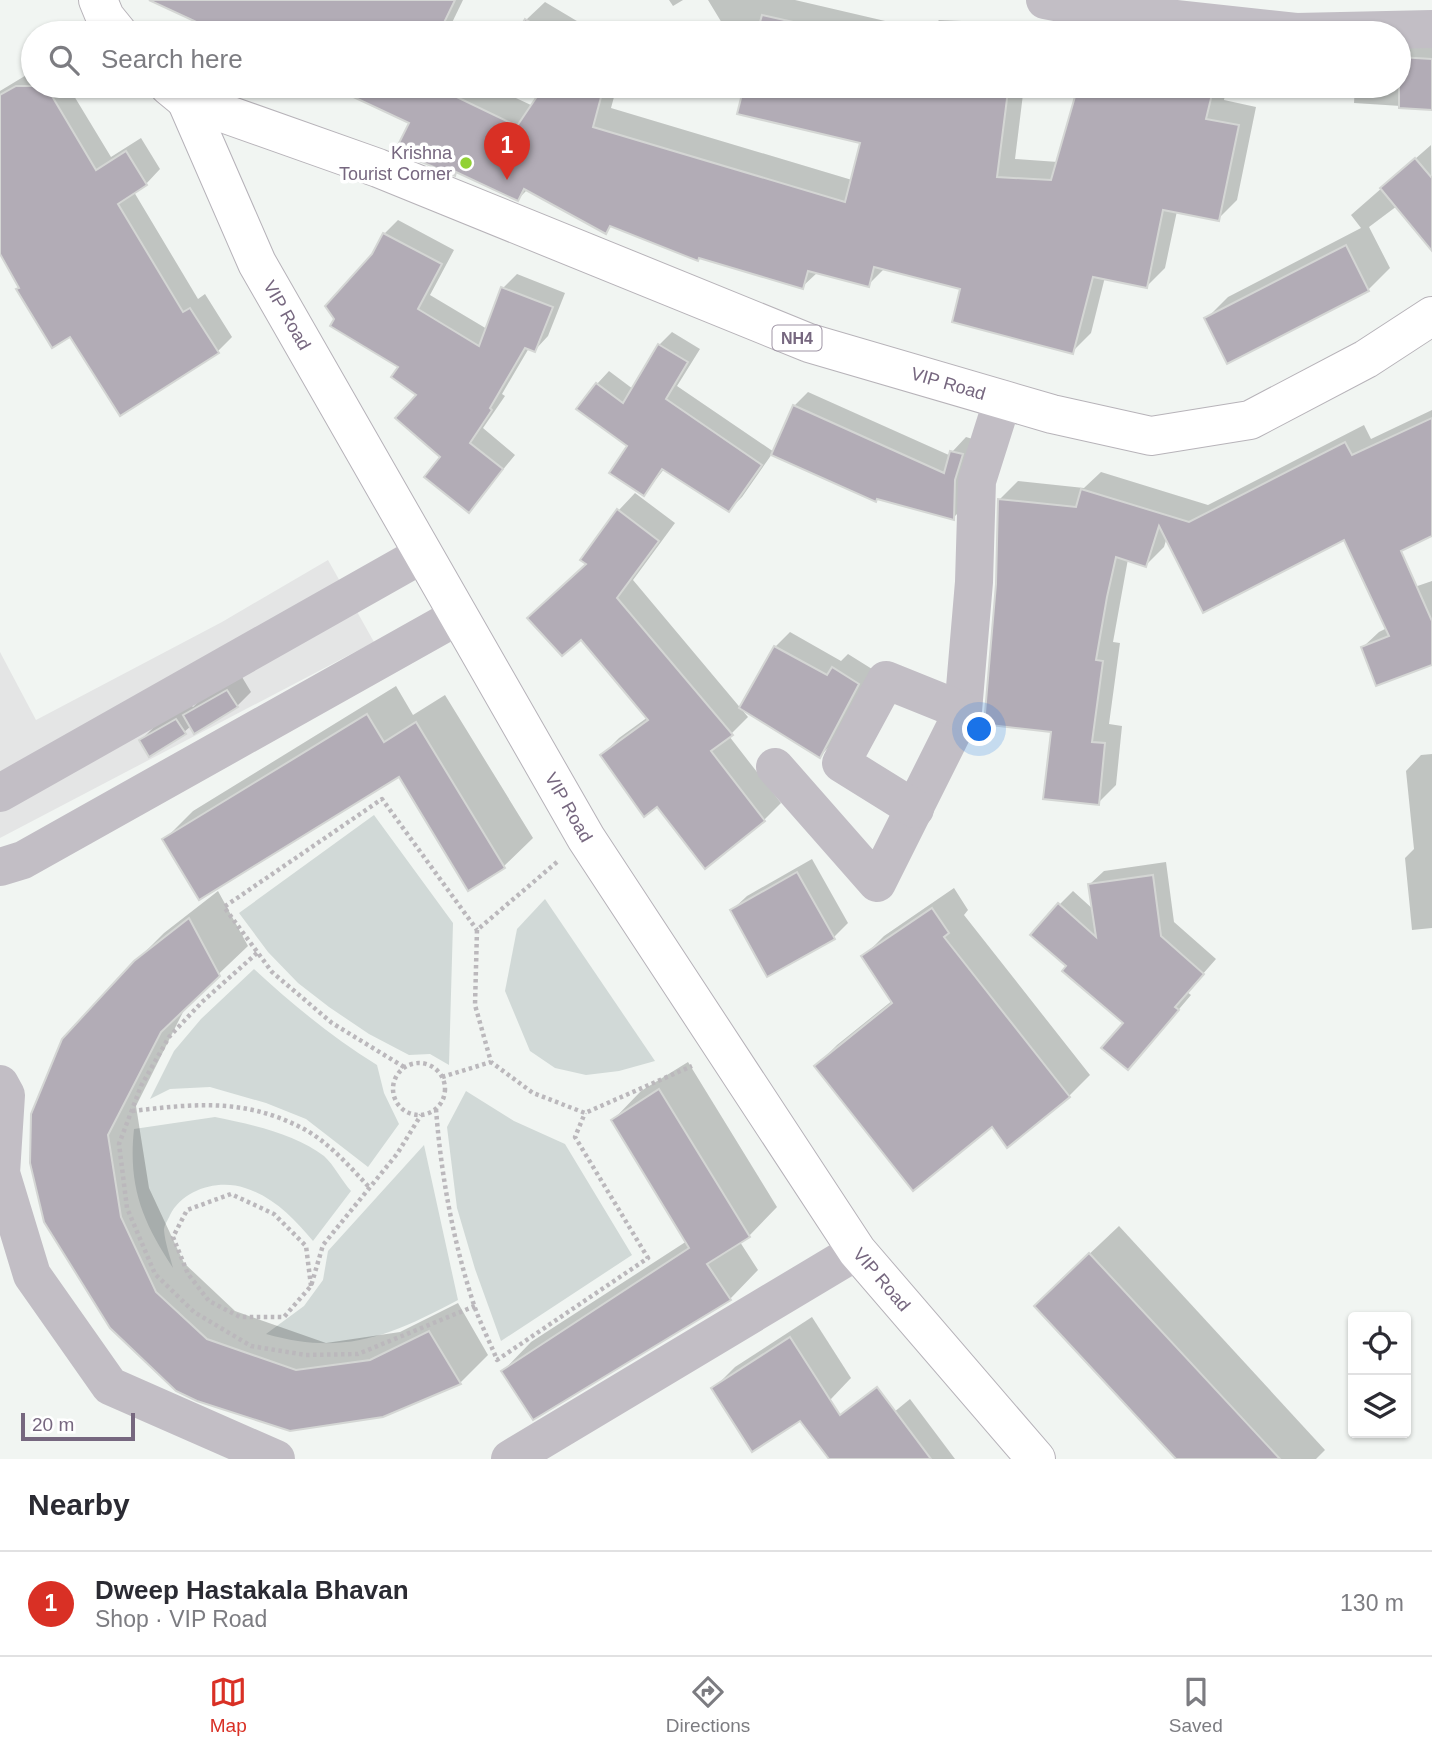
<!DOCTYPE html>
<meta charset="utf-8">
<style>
:root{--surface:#fff;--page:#f2f2f3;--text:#2b2b33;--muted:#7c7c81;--line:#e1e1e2;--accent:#d93025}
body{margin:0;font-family:Helvetica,sans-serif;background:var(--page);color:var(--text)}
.controls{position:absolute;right:21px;bottom:21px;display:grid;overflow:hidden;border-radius:7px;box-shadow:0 2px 5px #0004}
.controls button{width:63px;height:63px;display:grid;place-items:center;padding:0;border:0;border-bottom:2px solid var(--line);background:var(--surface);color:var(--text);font:35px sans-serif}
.scale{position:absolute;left:21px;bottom:18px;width:114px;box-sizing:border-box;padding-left:7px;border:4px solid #76677f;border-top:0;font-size:19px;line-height:24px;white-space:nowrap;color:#76677f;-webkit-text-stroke:5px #fff;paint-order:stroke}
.you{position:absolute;left:980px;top:730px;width:24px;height:24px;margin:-18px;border:5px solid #fff;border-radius:50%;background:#1a73e8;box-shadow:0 0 0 10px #1a73e833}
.badge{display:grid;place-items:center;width:46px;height:46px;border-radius:50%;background:var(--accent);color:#fff;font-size:23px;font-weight:700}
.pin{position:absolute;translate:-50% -58px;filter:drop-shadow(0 2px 4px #0008)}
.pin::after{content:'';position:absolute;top:37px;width:24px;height:21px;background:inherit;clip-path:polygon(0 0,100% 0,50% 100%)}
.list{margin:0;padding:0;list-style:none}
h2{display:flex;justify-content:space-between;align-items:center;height:91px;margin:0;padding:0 28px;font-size:30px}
h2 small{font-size:23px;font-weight:400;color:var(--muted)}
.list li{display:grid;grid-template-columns:46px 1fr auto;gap:21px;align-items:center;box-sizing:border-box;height:105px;padding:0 28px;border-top:2px solid var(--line)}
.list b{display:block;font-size:26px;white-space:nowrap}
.list p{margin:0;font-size:23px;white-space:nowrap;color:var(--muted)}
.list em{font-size:23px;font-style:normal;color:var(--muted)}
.icon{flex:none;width:38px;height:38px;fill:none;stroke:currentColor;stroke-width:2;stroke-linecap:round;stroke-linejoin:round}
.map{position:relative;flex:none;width:1432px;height:1459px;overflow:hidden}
.search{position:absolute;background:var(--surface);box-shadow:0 2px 5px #0004;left:21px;right:21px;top:21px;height:77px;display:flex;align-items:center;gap:18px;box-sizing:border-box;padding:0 24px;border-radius:38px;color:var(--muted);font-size:26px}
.sheet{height:196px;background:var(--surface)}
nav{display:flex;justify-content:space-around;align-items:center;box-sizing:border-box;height:98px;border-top:2px solid var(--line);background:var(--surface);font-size:19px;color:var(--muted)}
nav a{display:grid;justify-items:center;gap:4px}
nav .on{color:var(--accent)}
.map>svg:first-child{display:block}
.built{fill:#e4e5e5}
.green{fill:#d1d9d7}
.shadow{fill:#0003}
.building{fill:#b2acb6;stroke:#d4d6d4;stroke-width:2}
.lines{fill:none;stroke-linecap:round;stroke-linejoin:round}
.major-casing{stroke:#b6b2b9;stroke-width:40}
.highway-casing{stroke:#b7b3b9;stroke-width:40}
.path{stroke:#bbb8bc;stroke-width:4.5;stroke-dasharray:3.5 3.5;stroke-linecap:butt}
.minor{stroke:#c2bec5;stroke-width:38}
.major{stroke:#fff;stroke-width:38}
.highway{stroke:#fff;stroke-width:38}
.poi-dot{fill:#92d135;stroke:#fff;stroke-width:2.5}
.labels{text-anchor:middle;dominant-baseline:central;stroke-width:7;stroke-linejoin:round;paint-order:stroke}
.shield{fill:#fff;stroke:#9f95a5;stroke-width:2}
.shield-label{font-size:16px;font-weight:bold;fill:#76677f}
.poi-label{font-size:18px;fill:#76677f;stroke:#fff;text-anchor:end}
.street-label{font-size:18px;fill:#76677f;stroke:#fff}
</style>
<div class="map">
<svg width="1432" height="1459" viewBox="0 0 1432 1459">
<rect width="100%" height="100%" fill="#f1f5f2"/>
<polygon class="built" points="328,560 374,642 0,838 0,652 36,720 222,622"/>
<g class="green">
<polygon points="374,815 453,923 449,1065 430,1054 409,1055 369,1034 329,1007 298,983 268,952 239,913"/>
<polygon points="545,899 655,1061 619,1071 586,1075 555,1068 530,1051 505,991 517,929"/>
<path d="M254,969c39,36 78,68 123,96l7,28 15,31 -31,43 -62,-48 -40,-16 -56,-16 -40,2 -20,10 24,-48 27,-32z"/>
<polygon points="466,1091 514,1121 565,1144 632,1255 501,1341 475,1269 457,1208 447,1127"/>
<path d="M215,1117c35,7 81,17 109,39 10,9 18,25 27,35l-38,50c-19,-22 -39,-44 -68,-53 -26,-9 -62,1 -75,27 -2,5 -6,10 -6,15 1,13 6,26 9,38 -31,-47 -45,-82 -39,-139z"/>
<path d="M424,1145l34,155c-68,36 -114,56 -192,34l38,-28 19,-26 5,-29z"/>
</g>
<g class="shadow">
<polygon points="190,0 463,0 447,33 214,33 183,8"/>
<polygon points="669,0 683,0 673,6"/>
<polygon points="708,0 795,0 928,31 939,20 985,22 985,33 728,33"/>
<polygon points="545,2 597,33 519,33 526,20"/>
<polygon points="1399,37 1432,39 1432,108 1354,103 1355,86 1399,86"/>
<polygon points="33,71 33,86 68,86 111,157 141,138 160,169 146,184 134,192 198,299 205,294 232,337 218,351 71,335 21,287 0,250 0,91"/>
<polygon points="334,86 490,86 533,106 546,86 617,86 611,108 852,180 862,141 739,113 746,86 1024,86 1015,159 1058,162 1080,86 1227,86 1224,100 1256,107 1237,200 1218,219 1177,211 1165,268 1147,286 1105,277 1091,333 1072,352 963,288 885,268 868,285 818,272 802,287 613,225 606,231 528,189 518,199 411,122"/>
<polygon points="1431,145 1432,248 1397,206 1369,227 1390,268 1368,290 1206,319 1228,297 1361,228 1351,215"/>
<polygon points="398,220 454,250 430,295 487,329 503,288 517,274 565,293 548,336 535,350 529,348 502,394 505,396 483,428 515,455 469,511 442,456 418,394 401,366 373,255 384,234"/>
<polygon points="672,332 700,349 677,386 774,452 794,406 808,392 951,456 952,452 966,437 976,440 967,504 953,518 878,498 772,454 742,497 729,510 665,468 644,494 629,445 597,384 609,371 633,389 659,345"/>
<polygon points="1432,410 1432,534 1345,538 1167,537 1164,547 1146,565 1128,559 1113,642 1120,643 1109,724 1122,726 1116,785 1098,803 1052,730 987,713 998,584 1000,499 1018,481 1084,488 1101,472 1208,505 1364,425 1371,439"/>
<polygon points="635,493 675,523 633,580 748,717 729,736 781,803 764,820 705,866 657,805 602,755 619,738 648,717 588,563 619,510"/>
<polygon points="1432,581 1432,663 1363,647 1379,632 1387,628 1394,594"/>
<polygon points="790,632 841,661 848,654 872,669 835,741 820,756 775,647"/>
<polygon points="242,677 251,692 237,706 191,726 184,732 141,740 155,726 191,705 193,707 199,701"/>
<polygon points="396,686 413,715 445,695 533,838 504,866 469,888 400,774 165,839 193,811"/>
<polygon points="1432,754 1432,928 1412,930 1405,858 1414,849 1406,771 1421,755"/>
<polygon points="812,859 848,923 833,938 732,910 747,896"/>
<polygon points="1166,862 1174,922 1216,959 1187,992 1191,995 1141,1054 1126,1023 1068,966 1059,905 1073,891 1094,910 1090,884 1104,871"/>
<polygon points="954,888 968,910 964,915 1090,1075 1069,1096 1008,1145 992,1125 816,1066 837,1045 893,1000 863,957 884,936"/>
<polygon points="218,891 248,946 187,1004 136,1106 149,1188 184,1263 235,1311 326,1343 400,1332 458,1303 488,1355 460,1383 290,1429 45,1221 135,962 164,933"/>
<polygon points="688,1062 777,1207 749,1236 740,1242 758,1270 730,1299 503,1371 531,1342 687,1241 613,1120 641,1091"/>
<polygon points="1119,1226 1325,1450 1316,1459 1178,1459 1065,1277"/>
<polygon points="812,1317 851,1378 830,1400 713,1389 735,1367"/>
<polygon points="910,1399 955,1459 837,1459"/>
</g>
<g class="building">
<polygon points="149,0 455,0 439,33 220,33"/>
<polygon points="762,15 842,33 757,33"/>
<polygon points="525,19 548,33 517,33"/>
<polygon points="1399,57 1432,59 1432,110 1399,108"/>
<polygon points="16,86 46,86 96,170 126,151 147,185 118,204 183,312 190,308 219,353 120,416 70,337 52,348 16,289 19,288 0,254 0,95"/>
<polygon points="330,86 434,86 517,126 544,86 604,86 593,127 845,202 860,143 737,114 744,86 962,86 1008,91 997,177 1051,180 1078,86 1214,86 1206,119 1239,125 1219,221 1163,210 1147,288 1093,277 1073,354 952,322 960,289 874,267 869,287 808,271 803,289 699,258 698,261 610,226 606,234 524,189 518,201 456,172 455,176 395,151 409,123"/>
<polygon points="1415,158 1432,178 1432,251 1380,188"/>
<polygon points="383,233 442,264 418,309 479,346 501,287 553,307 535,352 525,348 490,408 492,410 470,443 503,469 469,513 424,477 440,457 395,418 416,395 391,377 398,367 330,326 334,319 325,306 372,254"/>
<polygon points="1346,245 1369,291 1227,364 1204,318"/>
<polygon points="658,344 688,362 666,399 762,465 729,512 662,469 644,496 609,473 627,446 576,409 596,383 623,403"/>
<polygon points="793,405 944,473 950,451 963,454 955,480 954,520 877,499 876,502 771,455"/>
<polygon points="1432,418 1432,536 1401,551 1432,621 1432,665 1376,686 1361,647 1389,636 1344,540 1203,613 1159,526 1146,567 1116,557 1107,597 1096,660 1103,661 1092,742 1105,743 1099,805 1043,799 1051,732 981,724 985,713 996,584 998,499 1076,507 1081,489 1189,522 1345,442 1352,455"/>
<polygon points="617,509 659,541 617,598 733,735 711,751 765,821 705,869 657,807 644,817 600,755 648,720 581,640 562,656 527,618 586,564 580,560"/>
<polygon points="774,646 827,675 832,667 859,684 820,758 739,708"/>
<polygon points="227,690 238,707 194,734 183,715"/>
<polygon points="367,714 384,742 416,722 505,868 468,891 399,777 199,900 162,839"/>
<polygon points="176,719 186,734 149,757 139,740"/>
<polygon points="797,872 835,939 767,977 730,910"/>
<polygon points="1153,875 1161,936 1204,974 1175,1007 1179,1010 1128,1070 1101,1048 1123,1023 1062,971 1066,966 1030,935 1058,903 1096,937 1088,884"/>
<polygon points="932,908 949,933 944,937 1070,1097 1007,1148 992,1127 913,1191 814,1066 892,1003 861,956"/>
<polygon points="189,918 220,976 161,1032 108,1135 121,1217 156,1292 207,1339 296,1370 370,1360 429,1331 461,1384 383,1417 290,1431 197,1401 176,1391 110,1328 44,1222 30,1163 31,1114 62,1039 134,961"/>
<polygon points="659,1089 750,1237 707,1264 731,1300 533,1420 501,1371 689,1248 611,1120"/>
<polygon points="1089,1253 1280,1459 1176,1459 1034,1306"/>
<polygon points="790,1337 840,1415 877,1387 931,1459 829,1459 800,1421 752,1452 711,1388"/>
</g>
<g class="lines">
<defs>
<g id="major">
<path id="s1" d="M186,100l71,163 329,575 271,413 179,208"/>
</g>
<g id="highway">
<polyline points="98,0 105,17 118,33"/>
<path id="s2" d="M169,86l17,14 192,68 431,175 243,71 99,22 99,-16 116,-61 66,-43"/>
</g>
</defs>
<use href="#major" class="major-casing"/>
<use href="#highway" class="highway-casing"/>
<g class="path">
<polyline points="557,862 477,930 475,1005 491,1062 533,1093 585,1113 692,1066"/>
<polyline points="257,953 202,1002 169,1037 141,1086 119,1144 127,1208 155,1274 194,1312 251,1346 306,1355 358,1354 475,1306"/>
<circle cx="419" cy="1089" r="26"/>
<polyline points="404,1067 332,1023 272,972 224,907 382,799 477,930"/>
<polyline points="442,1077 491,1062"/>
<path d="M436,1109c5,66 17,132 38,196 6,18 16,37 23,55l151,-102 -73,-121 10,-24"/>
<path d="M132,1111c61,-7 111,-13 168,16 27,13 49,39 69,60"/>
<polyline points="311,1286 306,1246 274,1214 231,1194 187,1210 173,1237 188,1274 209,1301 240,1317 284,1317 311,1286 323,1245 397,1154 421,1115"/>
</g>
<g class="minor">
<polyline points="1045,0 1103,11 1296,32 1432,29"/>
<polyline points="775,767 877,883 963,711 974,582 977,481 1003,399"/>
<polyline points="0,793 423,554"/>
<polyline points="915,809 841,763 886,680 963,711"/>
<polyline points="0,867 23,860 458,616"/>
<polyline points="0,1084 6,1095 1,1173 32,1275 110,1386 276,1459"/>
<polyline points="510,1459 857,1251"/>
</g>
<use href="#major" class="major"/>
<use href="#highway" class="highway"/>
</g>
<circle class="poi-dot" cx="466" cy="163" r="7"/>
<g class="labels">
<rect class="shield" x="772.5" y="325.5" width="49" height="25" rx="5"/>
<g class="shield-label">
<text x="797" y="338">NH4</text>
</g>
<g class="poi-label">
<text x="452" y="153">Krishna<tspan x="452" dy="21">Tourist Corner</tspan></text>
</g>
<g class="street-label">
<text stroke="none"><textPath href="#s1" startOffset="238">VIP Road</textPath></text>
<text stroke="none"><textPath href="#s2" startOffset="836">VIP Road</textPath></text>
<text stroke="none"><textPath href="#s1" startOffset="805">VIP Road</textPath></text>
<text stroke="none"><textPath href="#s1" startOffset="1372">VIP Road</textPath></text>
</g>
</g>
</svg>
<div class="controls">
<button><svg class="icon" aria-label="locate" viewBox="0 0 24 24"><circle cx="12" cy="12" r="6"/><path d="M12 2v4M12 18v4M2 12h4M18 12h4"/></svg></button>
<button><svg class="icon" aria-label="layers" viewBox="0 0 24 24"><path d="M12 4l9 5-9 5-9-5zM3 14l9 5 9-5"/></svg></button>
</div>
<div class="scale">20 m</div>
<div class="you"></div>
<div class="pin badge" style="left:507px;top:180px">1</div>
<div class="search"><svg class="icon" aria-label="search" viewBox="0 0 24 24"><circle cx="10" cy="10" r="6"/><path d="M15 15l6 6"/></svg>Search here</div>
</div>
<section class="sheet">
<h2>Nearby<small></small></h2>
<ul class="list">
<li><span class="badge">1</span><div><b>Dweep Hastakala Bhavan</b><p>Shop · VIP Road</p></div><em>130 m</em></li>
</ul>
</section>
<nav>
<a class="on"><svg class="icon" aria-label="map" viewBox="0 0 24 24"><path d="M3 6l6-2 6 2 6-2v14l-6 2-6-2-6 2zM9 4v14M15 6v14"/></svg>Map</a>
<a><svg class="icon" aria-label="directions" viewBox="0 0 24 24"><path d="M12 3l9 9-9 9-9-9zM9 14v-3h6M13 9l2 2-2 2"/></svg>Directions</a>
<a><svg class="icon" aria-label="saved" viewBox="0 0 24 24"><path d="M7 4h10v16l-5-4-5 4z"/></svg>Saved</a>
</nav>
